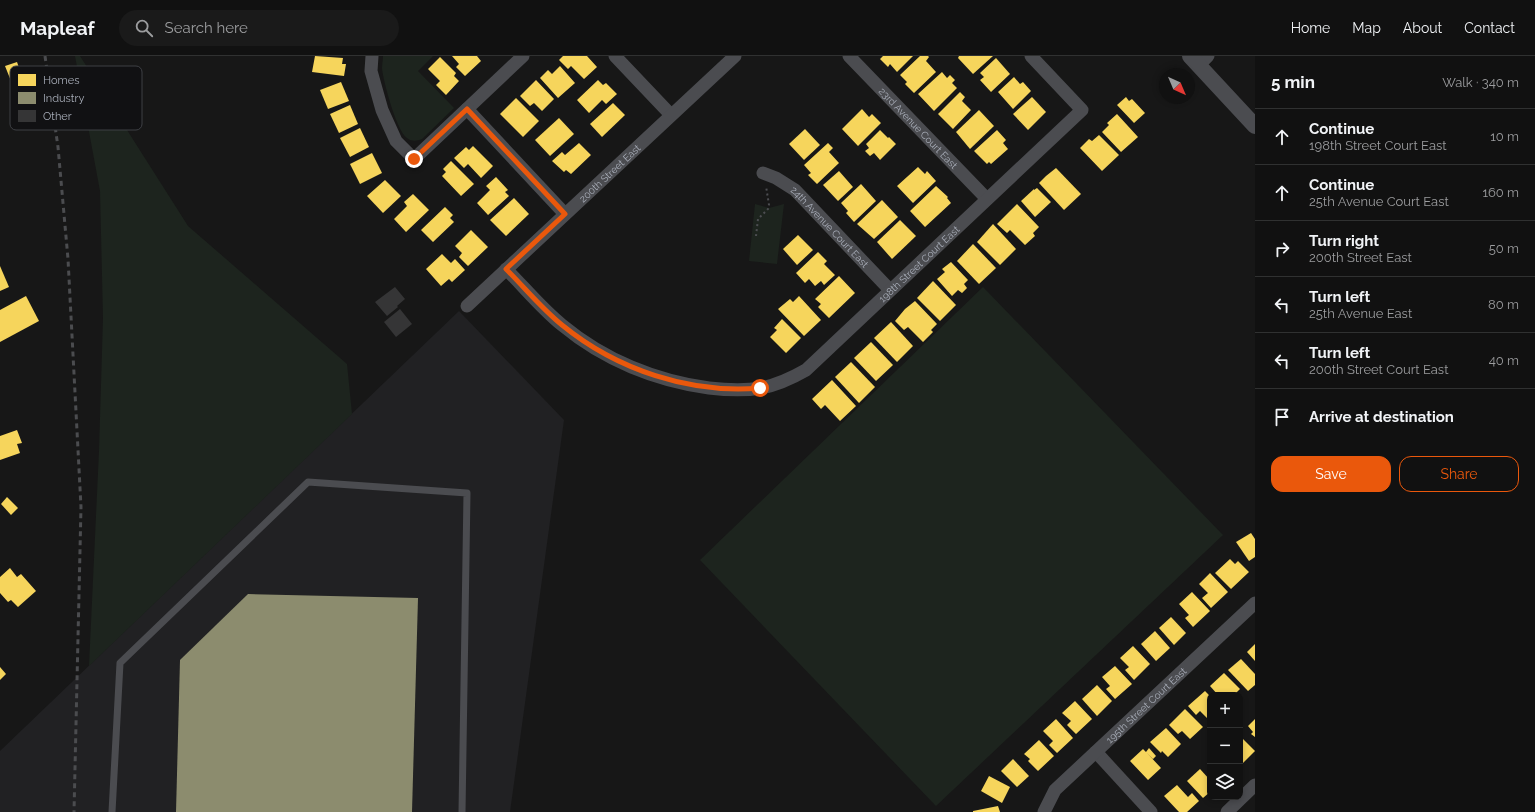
<!DOCTYPE html>
<meta charset="utf-8">
<style>
:root{--surface:#111;--page:#1a1a1a;--text:#f1f3f6;--muted:#9c9d9f;--line:#303131;--accent:#ea580c}
body{margin:0;font-family:Raleway,sans-serif;background:var(--page);color:var(--text)}
.controls{position:absolute;right:12px;bottom:12px;display:grid;overflow:hidden;border-radius:8px;box-shadow:0 2px 6px #0003}
.controls button{width:36px;height:36px;display:grid;place-items:center;padding:0;border:0;border-bottom:1px solid var(--line);background:var(--surface);color:var(--text);font:20px sans-serif}
.compass{position:absolute;left:1159px;top:12px;width:36px;height:36px;border-radius:50%;background:var(--surface);box-shadow:0 2px 6px #0003;rotate:136deg}
.stop{position:absolute;width:12px;height:12px;margin:-9px;border:3px solid #ea580c;border-radius:50%;background:#fff}
.stop.end{background:#ea580c;border-color:#fff;box-shadow:0 1px 4px #0008}
.list{margin:0;padding:0;list-style:none}
h2{display:flex;justify-content:space-between;align-items:center;height:52px;margin:0;padding:0 16px;font-size:17px}
h2 small{font-size:13px;font-weight:400;color:var(--muted)}
.list li{display:grid;grid-template-columns:26px 1fr auto;gap:12px;align-items:center;box-sizing:border-box;height:56px;padding:0 16px;border-top:1px solid var(--line)}
.list b{display:block;font-size:15px;white-space:nowrap}
.list p{margin:0;font-size:13px;white-space:nowrap;color:var(--muted)}
.list em{font-size:13px;font-style:normal;color:var(--muted)}
.actions{display:flex;gap:8px;padding:12px 16px}
.actions a{flex:1;padding:9px 0;border:1px solid var(--accent);border-radius:12px;text-align:center;font-size:14px;color:var(--accent)}
.actions .main{background:var(--accent);color:#fff}
.icon{flex:none;width:22px;height:22px;fill:none;stroke:currentColor;stroke-width:2;stroke-linecap:round;stroke-linejoin:round}
.map{position:relative;flex:none;width:1255px;height:756px;overflow:hidden}
header{display:flex;align-items:center;gap:24px;box-sizing:border-box;height:56px;padding:0 20px;background:var(--surface);border-bottom:1px solid var(--line)}
header strong{font-size:19px}
nav{display:flex;gap:22px;margin-inline-start:auto;font-size:14px}
.search{width:280px;height:36px;background:var(--page);display:flex;align-items:center;gap:10px;box-sizing:border-box;padding:0 14px;border-radius:22px;color:var(--muted);font-size:15px}
main{display:flex}
aside{flex:1;background:var(--surface)}
.map>svg:first-child{display:block}
.built{fill:#212123}
.green{fill:#1d241e}
.homes{fill:#f6d55c}
.industry{fill:#8c8c6e}
.building{fill:#353536}
.lines{fill:none;stroke-linecap:round;stroke-linejoin:round}
.path{stroke:#4d4e52;stroke-width:2;stroke-dasharray:2 3;stroke-linecap:butt}
.service{stroke:#4b4c50;stroke-width:7}
.minor{stroke:#4b4c50;stroke-width:13}
.tertiary{stroke:#4b4c50;stroke-width:16}
.rail{stroke:#4b4c4f;stroke-width:3;stroke-dasharray:5 4;stroke-linecap:butt}
.route{stroke:#ea580c;stroke-width:5}
.labels{text-anchor:middle;dominant-baseline:central;stroke-width:4;stroke-linejoin:round;paint-order:stroke}
.street-label{font-size:10px;fill:#a8adb8;stroke:#111113}
.key{fill:#111113;stroke:#3e4045;stroke-width:1}
.key-label{font-size:11px;fill:#a8adb8}
</style>
<header>
<strong>Mapleaf</strong>
<div class="search"><svg class="icon" aria-label="search" viewBox="0 0 24 24"><circle cx="10" cy="10" r="6"/><path d="M15 15l6 6"/></svg>Search here</div>
<nav><a>Home</a><a>Map</a><a>About</a><a>Contact</a></nav>
</header>
<main>
<div class="map">
<svg width="1255" height="756" viewBox="0 0 1255 756">
<rect width="100%" height="100%" fill="#171717"/>
<polygon class="built" points="459,255 564,364 510,756 0,756 0,695"/>
<g class="green">
<polygon points="75,0 80,0 188,170 347,308 352,358 89,610 99,395 103,262 100,135"/>
<path d="M383,0h50l-15,15 36,37 -32,31c-5,2 -10,3 -15,-1 -10,-6 -24,-57 -25,-70 0,-4 1,-8 1,-12z"/>
<polygon points="755,148 769,152 784,148 777,208 749,205"/>
<polygon points="983,231 1223,479 936,750 700,504"/>
</g>
<g class="homes">
<polygon points="315,0 343,2 342,8 346,8 344,20 312,16"/>
<polygon points="452,0 477,0 481,5 465,20 456,11 459,8"/>
<polygon points="563,0 587,0 597,11 584,23 571,10 568,13 559,4"/>
<polygon points="883,0 913,0 897,16 890,8 888,11 880,3"/>
<polygon points="920,0 928,0 929,1 926,5 936,16 914,37 905,28 907,26 900,19"/>
<polygon points="959,0 993,0 973,18 958,2"/>
<polygon points="440,1 456,17 454,20 459,25 446,39 436,29 440,25 428,13"/>
<polygon points="996,2 1010,18 991,36 980,24 984,21 980,17"/>
<polygon points="17,6 24,26 13,30 5,10"/>
<polygon points="560,10 575,27 558,42 540,22 548,14 552,18"/>
<polygon points="942,16 947,22 950,19 955,24 952,27 957,32 934,55 918,38"/>
<polygon points="1014,21 1020,28 1023,26 1031,35 1013,53 998,36"/>
<polygon points="536,24 554,43 542,55 534,47 530,50 520,40"/>
<polygon points="598,24 603,29 606,27 617,38 606,48 602,44 589,57 577,44"/>
<polygon points="341,26 349,45 328,53 320,34"/>
<polygon points="960,36 965,41 962,45 971,54 953,73 938,58"/>
<polygon points="1032,41 1046,56 1028,74 1013,58"/>
<polygon points="1126,41 1129,45 1132,43 1145,57 1134,67 1117,49"/>
<polygon points="516,42 539,65 523,81 500,58"/>
<polygon points="613,47 625,59 602,81 590,68"/>
<polygon points="350,49 358,68 339,77 330,58"/>
<polygon points="862,53 869,61 872,58 881,67 858,90 842,73"/>
<polygon points="979,54 994,70 970,93 956,76"/>
<polygon points="1117,58 1138,81 1121,96 1102,76 1109,69 1107,67"/>
<polygon points="559,62 574,78 550,100 535,84"/>
<polygon points="360,72 369,91 350,101 340,82"/>
<polygon points="805,73 820,89 804,104 789,88"/>
<polygon points="880,74 888,82 889,81 896,88 880,104 874,97 870,100 865,95 869,92 866,88"/>
<polygon points="997,74 1006,84 1003,87 1008,93 991,108 989,106 987,108 974,95"/>
<polygon points="1099,79 1119,99 1102,115 1080,92 1089,83 1092,85"/>
<polygon points="579,87 591,99 571,118 566,114 564,116 552,105 562,96 565,99"/>
<polygon points="828,87 833,92 829,96 839,107 817,128 808,119 811,117 804,109"/>
<polygon points="473,90 493,110 481,122 468,108 464,112 454,102 466,91 469,94"/>
<polygon points="372,97 382,117 360,128 350,108"/>
<polygon points="451,105 474,128 461,140 442,120 446,116 443,113"/>
<polygon points="918,111 925,118 927,115 936,125 913,147 897,130"/>
<polygon points="1056,112 1081,138 1064,154 1039,127 1046,120"/>
<polygon points="839,115 853,131 838,145 823,129"/>
<polygon points="496,121 508,134 505,136 509,140 488,159 477,147 490,134 486,130"/>
<polygon points="385,124 401,140 383,157 367,140"/>
<polygon points="861,128 876,145 854,166 846,157 848,155 841,147"/>
<polygon points="936,130 948,141 947,142 951,147 925,171 910,155"/>
<polygon points="1037,132 1051,146 1035,161 1021,145 1034,133 1034,134"/>
<polygon points="413,138 429,154 406,176 394,163 407,150 404,146"/>
<polygon points="514,142 529,158 506,180 490,164"/>
<polygon points="882,144 898,161 874,183 857,168"/>
<polygon points="1017,148 1039,171 1033,177 1035,180 1025,189 1010,174 1007,177 997,168"/>
<polygon points="445,151 453,159 450,162 454,166 433,186 421,174"/>
<polygon points="900,164 916,180 892,203 877,186"/>
<polygon points="993,168 1016,193 1000,209 977,186"/>
<polygon points="471,174 488,191 468,210 459,201 462,197 455,190"/>
<polygon points="798,179 813,194 797,209 783,193"/>
<polygon points="973,188 996,212 979,228 957,205"/>
<polygon points="818,196 827,205 824,208 835,219 824,229 821,225 815,230 809,223 805,227 796,217"/>
<polygon points="442,198 451,207 455,203 465,214 452,226 449,223 441,230 426,213"/>
<polygon points="951,206 968,224 964,228 967,232 962,237 958,234 952,240 937,223 945,216 942,213"/>
<polygon points="0,210 9,231 0,235"/>
<polygon points="839,220 855,237 829,262 818,251 821,248 815,243"/>
<polygon points="933,225 956,249 940,265 917,242"/>
<polygon points="26,240 39,265 0,286 0,254"/>
<polygon points="799,240 821,264 804,280 778,253 790,243 793,246"/>
<polygon points="915,245 937,268 931,274 933,276 923,286 908,271 904,274 895,265 905,253"/>
<polygon points="782,263 801,282 786,297 770,281 777,274 774,272"/>
<polygon points="891,266 913,290 897,306 874,282"/>
<polygon points="871,286 893,309 876,325 854,302"/>
<polygon points="851,306 875,331 859,347 835,321"/>
<polygon points="832,324 856,350 840,365 825,349 821,353 812,343"/>
<polygon points="17,374 22,387 17,388 20,397 0,404 0,380"/>
<polygon points="7,441 18,452 11,459 1,448"/>
<polygon points="1251,477 1255,483 1255,501 1249,505 1236,486"/>
<polygon points="1230,503 1235,508 1238,505 1249,516 1231,533 1215,517"/>
<polygon points="10,512 17,521 21,518 36,535 18,551 11,544 8,546 0,537 0,521"/>
<polygon points="1210,517 1228,536 1211,552 1202,542 1208,537 1199,528"/>
<polygon points="1192,536 1210,555 1193,571 1185,562 1189,559 1179,548"/>
<polygon points="1171,561 1186,577 1174,589 1159,572"/>
<polygon points="1155,575 1170,592 1156,605 1141,588"/>
<polygon points="1255,588 1255,605 1247,596"/>
<polygon points="1133,590 1150,608 1134,624 1125,614 1129,611 1120,602"/>
<polygon points="1241,603 1255,618 1255,629 1248,635 1228,614"/>
<polygon points="1115,610 1132,628 1115,643 1106,633 1110,630 1102,621"/>
<polygon points="0,611 6,618 0,624"/>
<polygon points="1224,617 1240,633 1234,639 1218,639 1210,630"/>
<polygon points="1097,629 1112,645 1097,660 1082,643"/>
<polygon points="1205,635 1210,640 1210,665 1200,655 1196,659 1188,650"/>
<polygon points="1075,645 1092,663 1076,678 1067,669 1071,665 1062,657"/>
<polygon points="1185,653 1203,671 1190,683 1182,675 1178,678 1169,669"/>
<polygon points="1056,663 1073,682 1057,697 1049,689 1053,685 1043,675"/>
<polygon points="1255,663 1255,681 1251,678 1253,676 1248,670"/>
<polygon points="1166,672 1181,688 1168,701 1162,695 1161,697 1150,686"/>
<polygon points="1240,680 1255,695 1243,707 1240,704"/>
<polygon points="1039,684 1054,700 1038,715 1028,705 1030,703 1024,698"/>
<polygon points="1149,692 1156,700 1153,703 1147,697 1161,712 1148,724 1130,705 1143,693 1146,696"/>
<polygon points="1013,703 1029,720 1017,731 1001,715"/>
<polygon points="1200,713 1210,724 1210,736 1203,742 1187,725"/>
<polygon points="989,720 1010,731 1002,747 981,735"/>
<polygon points="1177,729 1188,741 1192,737 1199,745 1187,756 1179,756 1164,740"/>
<polygon points="998,750 1000,756 973,756 973,755"/>
</g>
<polygon class="industry" points="248,538 418,542 412,756 176,756 180,604"/>
<g class="building">
<polygon points="395,231 405,243 397,250 398,251 387,260 375,246"/>
<polygon points="400,253 412,268 396,281 384,266"/>
</g>
<g class="lines">
<polyline class="path" points="756,180 758,163 768,153 769,149 766,130"/>
<polyline class="service" points="112,756 120,607 308,426 467,437 462,756"/>
<g class="minor">
<polyline points="372,0 371,15 382,54 396,85 414,103 523,0"/>
<polyline points="615,0 671,59"/>
<path id="s1" d="M849,0l138,143"/>
<polyline points="1199,9 1208,0"/>
<polyline points="467,53 565,158"/>
<path id="s2" d="M763,117l13,5 19,12 95,100"/>
<path id="s3" d="M506,213c19,19 36,40 56,56 42,35 94,56 147,63 17,2 35,3 52,0 16,-3 31,-10 45,-18l276,-260 -51,-54"/>
<path id="s4" d="M467,250l268,-250"/>
<polyline points="1096,696 1151,756"/>
<path id="s5" d="M1044,756l11,-22 200,-187"/>
<polyline points="1227,756 1255,729"/>
</g>
<polyline class="tertiary" points="1190,0 1255,70"/>
<polyline class="rail" points="45,0 58,91 68,203 81,451 74,756"/>
</g>
<g class="lines">
<path class="route" d="M414,103l53,-50 98,105 -59,55c19,19 36,40 56,56 55,45 128,69 198,63"/>
</g>
<g class="labels">
<g class="street-label">
<text stroke="none"><textPath href="#s1" startOffset="100">23rd Avenue Court East</textPath></text>
<text stroke="none"><textPath href="#s4" startOffset="195">200th Street East</textPath></text>
<text stroke="none"><textPath href="#s2" startOffset="87">24th Avenue Court East</textPath></text>
<text stroke="none"><textPath href="#s3" startOffset="497">198th Street Court East</textPath></text>
<text stroke="none"><textPath href="#s5" startOffset="149">195th Street Court East</textPath></text>
</g>
</g>
<rect x="10" y="10" width="132" height="64" rx="6" class="key"/>
<rect x="18" y="18" width="18" height="12" fill="#f6d55c"/>
<rect x="18" y="36" width="18" height="12" fill="#8c8c6e"/>
<rect x="18" y="54" width="18" height="12" fill="#353536"/>
<g class="key-label">
<text x="43" y="28">Homes</text>
<text x="43" y="46">Industry</text>
<text x="43" y="64">Other</text>
</g>
</svg>
<div class="controls">
<button>+</button>
<button>−</button>
<button><svg class="icon" aria-label="layers" viewBox="0 0 24 24"><path d="M12 4l9 5-9 5-9-5zM3 14l9 5 9-5"/></svg></button>
</div>
<svg class="compass" viewBox="-18 -18 36 36"><path d="M0-13l5 13h-10z" fill="#e53935"/><path d="M0 13l5-13h-10z" fill="#9c9d9f"/></svg>
<div class="stop" style="left:760px;top:332px"></div>
<div class="stop end" style="left:414px;top:103px"></div>
</div>
<aside>
<h2>5 min<small>Walk · 340 m</small></h2>
<ul class="list">
<li><svg class="icon" aria-label="ahead" viewBox="0 0 24 24"><path d="M12 20V5M6 11l6-6 6 6"/></svg><div><b>Continue</b><p>198th Street Court East</p></div><em>10 m</em></li>
<li><svg class="icon" aria-label="ahead" viewBox="0 0 24 24"><path d="M12 20V5M6 11l6-6 6 6"/></svg><div><b>Continue</b><p>25th Avenue Court East</p></div><em>160 m</em></li>
<li><svg class="icon" aria-label="right" viewBox="0 0 24 24"><path d="M7 20v-9h11M14 6l5 5-5 5"/></svg><div><b>Turn right</b><p>200th Street East</p></div><em>50 m</em></li>
<li><svg class="icon" aria-label="left" viewBox="0 0 24 24"><path d="M17 20v-9H6M10 6l-5 5 5 5"/></svg><div><b>Turn left</b><p>25th Avenue East</p></div><em>80 m</em></li>
<li><svg class="icon" aria-label="left" viewBox="0 0 24 24"><path d="M17 20v-9H6M10 6l-5 5 5 5"/></svg><div><b>Turn left</b><p>200th Street Court East</p></div><em>40 m</em></li>
<li><svg class="icon" aria-label="arrive" viewBox="0 0 24 24"><path d="M6 21V4h12l-3 4 3 4H6"/></svg><div><b>Arrive at destination</b></div></li>
</ul>
<div class="actions"><a class="main">Save</a><a>Share</a></div>
</aside>
</main>
